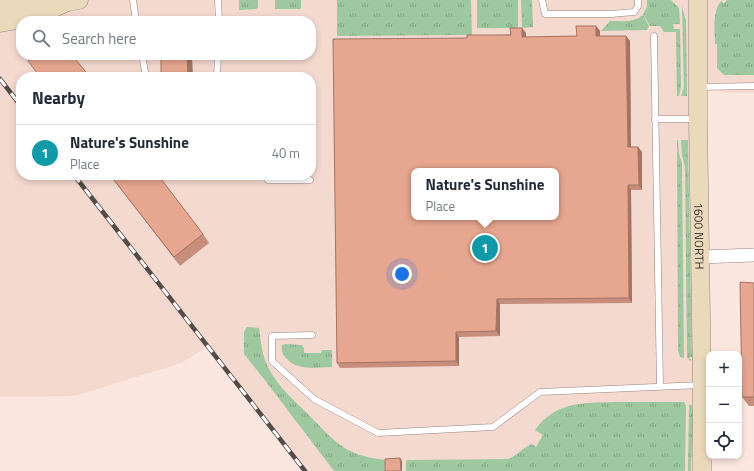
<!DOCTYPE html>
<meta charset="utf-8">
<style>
:root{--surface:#fff;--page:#f6f6f7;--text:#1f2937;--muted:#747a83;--line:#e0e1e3;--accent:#83700f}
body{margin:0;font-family:"Titillium Web",sans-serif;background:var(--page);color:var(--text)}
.controls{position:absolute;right:12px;bottom:12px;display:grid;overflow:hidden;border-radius:8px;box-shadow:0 2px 6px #0003}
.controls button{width:36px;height:36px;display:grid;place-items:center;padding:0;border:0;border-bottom:1px solid var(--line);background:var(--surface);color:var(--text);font:20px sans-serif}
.you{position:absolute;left:402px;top:274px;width:14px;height:14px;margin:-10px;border:3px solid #fff;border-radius:50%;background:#1a73e8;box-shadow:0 0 0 6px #1a73e833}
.badge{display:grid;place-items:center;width:26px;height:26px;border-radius:50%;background:var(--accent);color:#fff;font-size:13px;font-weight:700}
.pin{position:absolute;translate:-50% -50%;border:2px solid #fff;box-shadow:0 1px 4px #0006}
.popup{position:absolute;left:411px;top:168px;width:148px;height:52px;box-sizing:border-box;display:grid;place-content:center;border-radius:8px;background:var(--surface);filter:drop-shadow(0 1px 3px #0005);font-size:13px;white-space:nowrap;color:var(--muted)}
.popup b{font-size:15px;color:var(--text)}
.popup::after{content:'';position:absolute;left:50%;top:100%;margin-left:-8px;border:8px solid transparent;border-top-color:var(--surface)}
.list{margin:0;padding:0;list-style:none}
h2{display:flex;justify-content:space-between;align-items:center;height:52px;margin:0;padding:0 16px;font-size:17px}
h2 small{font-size:13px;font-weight:400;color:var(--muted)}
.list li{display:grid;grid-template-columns:26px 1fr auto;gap:12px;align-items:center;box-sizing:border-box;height:56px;padding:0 16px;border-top:1px solid var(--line)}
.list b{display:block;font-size:15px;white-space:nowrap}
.list p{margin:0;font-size:13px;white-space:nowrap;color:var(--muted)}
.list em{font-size:13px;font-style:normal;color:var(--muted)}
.icon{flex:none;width:22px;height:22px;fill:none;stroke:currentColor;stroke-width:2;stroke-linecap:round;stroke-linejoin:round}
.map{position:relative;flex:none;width:754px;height:471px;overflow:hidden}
.search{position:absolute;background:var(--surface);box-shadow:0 2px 6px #0003;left:16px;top:16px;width:300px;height:44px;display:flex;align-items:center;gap:10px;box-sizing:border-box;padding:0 14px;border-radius:16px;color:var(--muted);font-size:15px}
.panel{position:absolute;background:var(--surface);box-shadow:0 2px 6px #0003;left:16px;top:72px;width:300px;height:108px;border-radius:16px}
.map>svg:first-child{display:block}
.built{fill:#f4d9cf;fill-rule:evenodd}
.grass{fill:url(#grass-tufts)}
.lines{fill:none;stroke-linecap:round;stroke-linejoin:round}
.lane-casing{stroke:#96847e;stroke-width:7}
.street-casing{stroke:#96847e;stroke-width:14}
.secondary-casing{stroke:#96847e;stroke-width:19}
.lane{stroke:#fff;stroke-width:6}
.street{stroke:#fff;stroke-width:13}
.secondary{stroke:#ebd9bb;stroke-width:18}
.rail-casing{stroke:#544c48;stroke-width:4.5}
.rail{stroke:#fff;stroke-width:3;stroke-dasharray:9;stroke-linecap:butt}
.wall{fill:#c78f7b}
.shaded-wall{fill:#a27464}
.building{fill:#e7a68f;stroke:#a27464;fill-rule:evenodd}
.labels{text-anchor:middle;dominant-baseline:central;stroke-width:4;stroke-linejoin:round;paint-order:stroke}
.street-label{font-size:12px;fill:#3c3532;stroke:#fff}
</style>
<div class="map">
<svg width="754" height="471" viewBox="0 0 754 471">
<defs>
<pattern id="grass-tufts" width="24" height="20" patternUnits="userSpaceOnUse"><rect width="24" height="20" fill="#9ec9a0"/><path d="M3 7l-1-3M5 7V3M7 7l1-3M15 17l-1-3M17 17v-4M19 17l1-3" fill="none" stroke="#82a483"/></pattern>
</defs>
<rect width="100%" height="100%" fill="#fbe7df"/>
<path class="built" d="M0,0h754v93h-28l-36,-10 4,388h-389l-97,-124 -27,16 -106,33 -75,1zM21,21h290v34h-290zM21,77h290v98h-290zM414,171h142v46h-142z"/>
<g class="grass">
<polygon points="239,0 258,0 258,8 256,9 239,10"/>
<polygon points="275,0 301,0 301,8 300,9 275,9"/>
<polygon points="337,0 471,0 472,35 337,36"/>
<rect x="477" y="0" width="41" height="28"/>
<polygon points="521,0 532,0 533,27 522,28"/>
<polygon points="647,0 671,0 679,8 680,24 673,24 674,29 680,29 681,87 679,96 677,96 676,32 664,32 660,26 650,26 643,14 647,7"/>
<path d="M727,0h27v75h-30l-7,-7v-24h-2c0,-14 -3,-32 6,-43l3,2z"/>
<polygon points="682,6 686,21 687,96 681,96 684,87"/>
<path d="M643,15l6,11 -2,4 -46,1 9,-10c11,0 24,2 33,-6z"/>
<polygon points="677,140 678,140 679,154 682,163 684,358 680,357 678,351"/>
<polygon points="681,140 688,140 692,357 690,357 689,359 692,359 690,361 687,357 685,167 682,155"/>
<path d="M247,327l12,1c2,14 3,28 10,41 9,17 24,31 38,44 13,13 25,28 41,37 12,6 26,9 39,10v11h-53l-70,-92 -20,-25v-22z"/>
<path d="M285,344l17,1 2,3v5h17l1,-3h10v17c-16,1 -36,4 -47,-10 -3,-4 -4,-7 -3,-12z"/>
<path d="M668,402h16l2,4 -1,65h-279v-9l1,-2 101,-1c11,-4 13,-11 24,-15l4,3 7,-12 -8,-5c21,-29 48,-27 80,-28 18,0 35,0 53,0z"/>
<path d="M691,404c4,9 0,54 0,67h-3l1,-65z"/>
</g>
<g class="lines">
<defs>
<g id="lane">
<polyline points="133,0 136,21"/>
<polyline points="218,0 219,21"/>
<polyline points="542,0 545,14 611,14 634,12 638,6 638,0"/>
<polyline points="654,36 660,386"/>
<polyline points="142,55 146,77"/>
<polyline points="217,77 218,55"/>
<polyline points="700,87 754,86"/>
<polyline points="655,119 696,119"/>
<polyline points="268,180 310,180"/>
<polyline points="312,335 272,336 272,361 314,399 378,433 493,427 540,392 701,385"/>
</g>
<polyline id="street" points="700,257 754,255"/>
<g id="secondary">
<path id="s1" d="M698,0v119l4,266v86"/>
<polyline points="0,6 30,0 63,2"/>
<polyline points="0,23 34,17 67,2 79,0"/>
</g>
</defs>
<use href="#lane" class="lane-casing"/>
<use href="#street" class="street-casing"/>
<use href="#secondary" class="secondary-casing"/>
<use href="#lane" class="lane"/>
<use href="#street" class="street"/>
<use href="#secondary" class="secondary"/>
<defs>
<g id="rail">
<polyline points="0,79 21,106"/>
<polyline points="74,175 305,471"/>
</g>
</defs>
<use href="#rail" class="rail-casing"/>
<use href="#rail" class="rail"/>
</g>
<g class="wall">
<polygon points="596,26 600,31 600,36 626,36 630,41 631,147 638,147 642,152 642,190 631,190 632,303 500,304 500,336 459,337 459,366 340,368 337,363 467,38 526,33 526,37 577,36"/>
<polygon points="110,175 203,234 209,243 180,266"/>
<polygon points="754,283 754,406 749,406 742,397"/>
</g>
<g class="shaded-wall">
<polygon points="596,26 600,31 600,41 596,36"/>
<polygon points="522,28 526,33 526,42 522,37"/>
<polygon points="626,36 630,41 631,152 628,147"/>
<polygon points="187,55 192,55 193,77 188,77"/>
<polygon points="638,147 642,152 642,190 639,185"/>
<polygon points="628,185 631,190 632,303 629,298"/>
<polygon points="497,299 500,304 500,336 496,331"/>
<polygon points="456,332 459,337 459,366 456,361"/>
<polygon points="400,458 402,461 402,471 401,471"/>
</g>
<g class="building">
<path d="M576,26h20v10h30l2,111h10l1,38h-11l1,113 -132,1 -1,32 -40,1v29l-119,2 -4,-324 134,-1v-3h44l-1,-7h12v9l55,-1zM414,171h142v46h-142z"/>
<polygon points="36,55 72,55 90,77 40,77 28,61"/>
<polygon points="161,55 187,55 188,77 161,77"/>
<polygon points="110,175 158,175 203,234 174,257"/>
<polygon points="740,282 754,283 754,397 742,397"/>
<polygon points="400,458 401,471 385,471 385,459"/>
</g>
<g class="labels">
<g class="street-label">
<text stroke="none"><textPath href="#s1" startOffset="236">1600 NORTH</textPath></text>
</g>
</g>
</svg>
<div class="controls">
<button>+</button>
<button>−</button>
<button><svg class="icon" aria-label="locate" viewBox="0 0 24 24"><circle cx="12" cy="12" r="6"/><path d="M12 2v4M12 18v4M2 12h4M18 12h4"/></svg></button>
</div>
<div class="you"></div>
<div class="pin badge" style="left:485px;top:248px;background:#0f9aa8">1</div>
<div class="popup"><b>Nature's Sunshine</b>Place</div>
<div class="search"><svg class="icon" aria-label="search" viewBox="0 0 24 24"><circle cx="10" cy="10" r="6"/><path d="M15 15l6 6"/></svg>Search here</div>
<section class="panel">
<h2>Nearby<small></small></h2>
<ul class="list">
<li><span class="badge" style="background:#0f9aa8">1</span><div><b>Nature's Sunshine</b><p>Place</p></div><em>40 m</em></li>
</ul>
</section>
</div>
